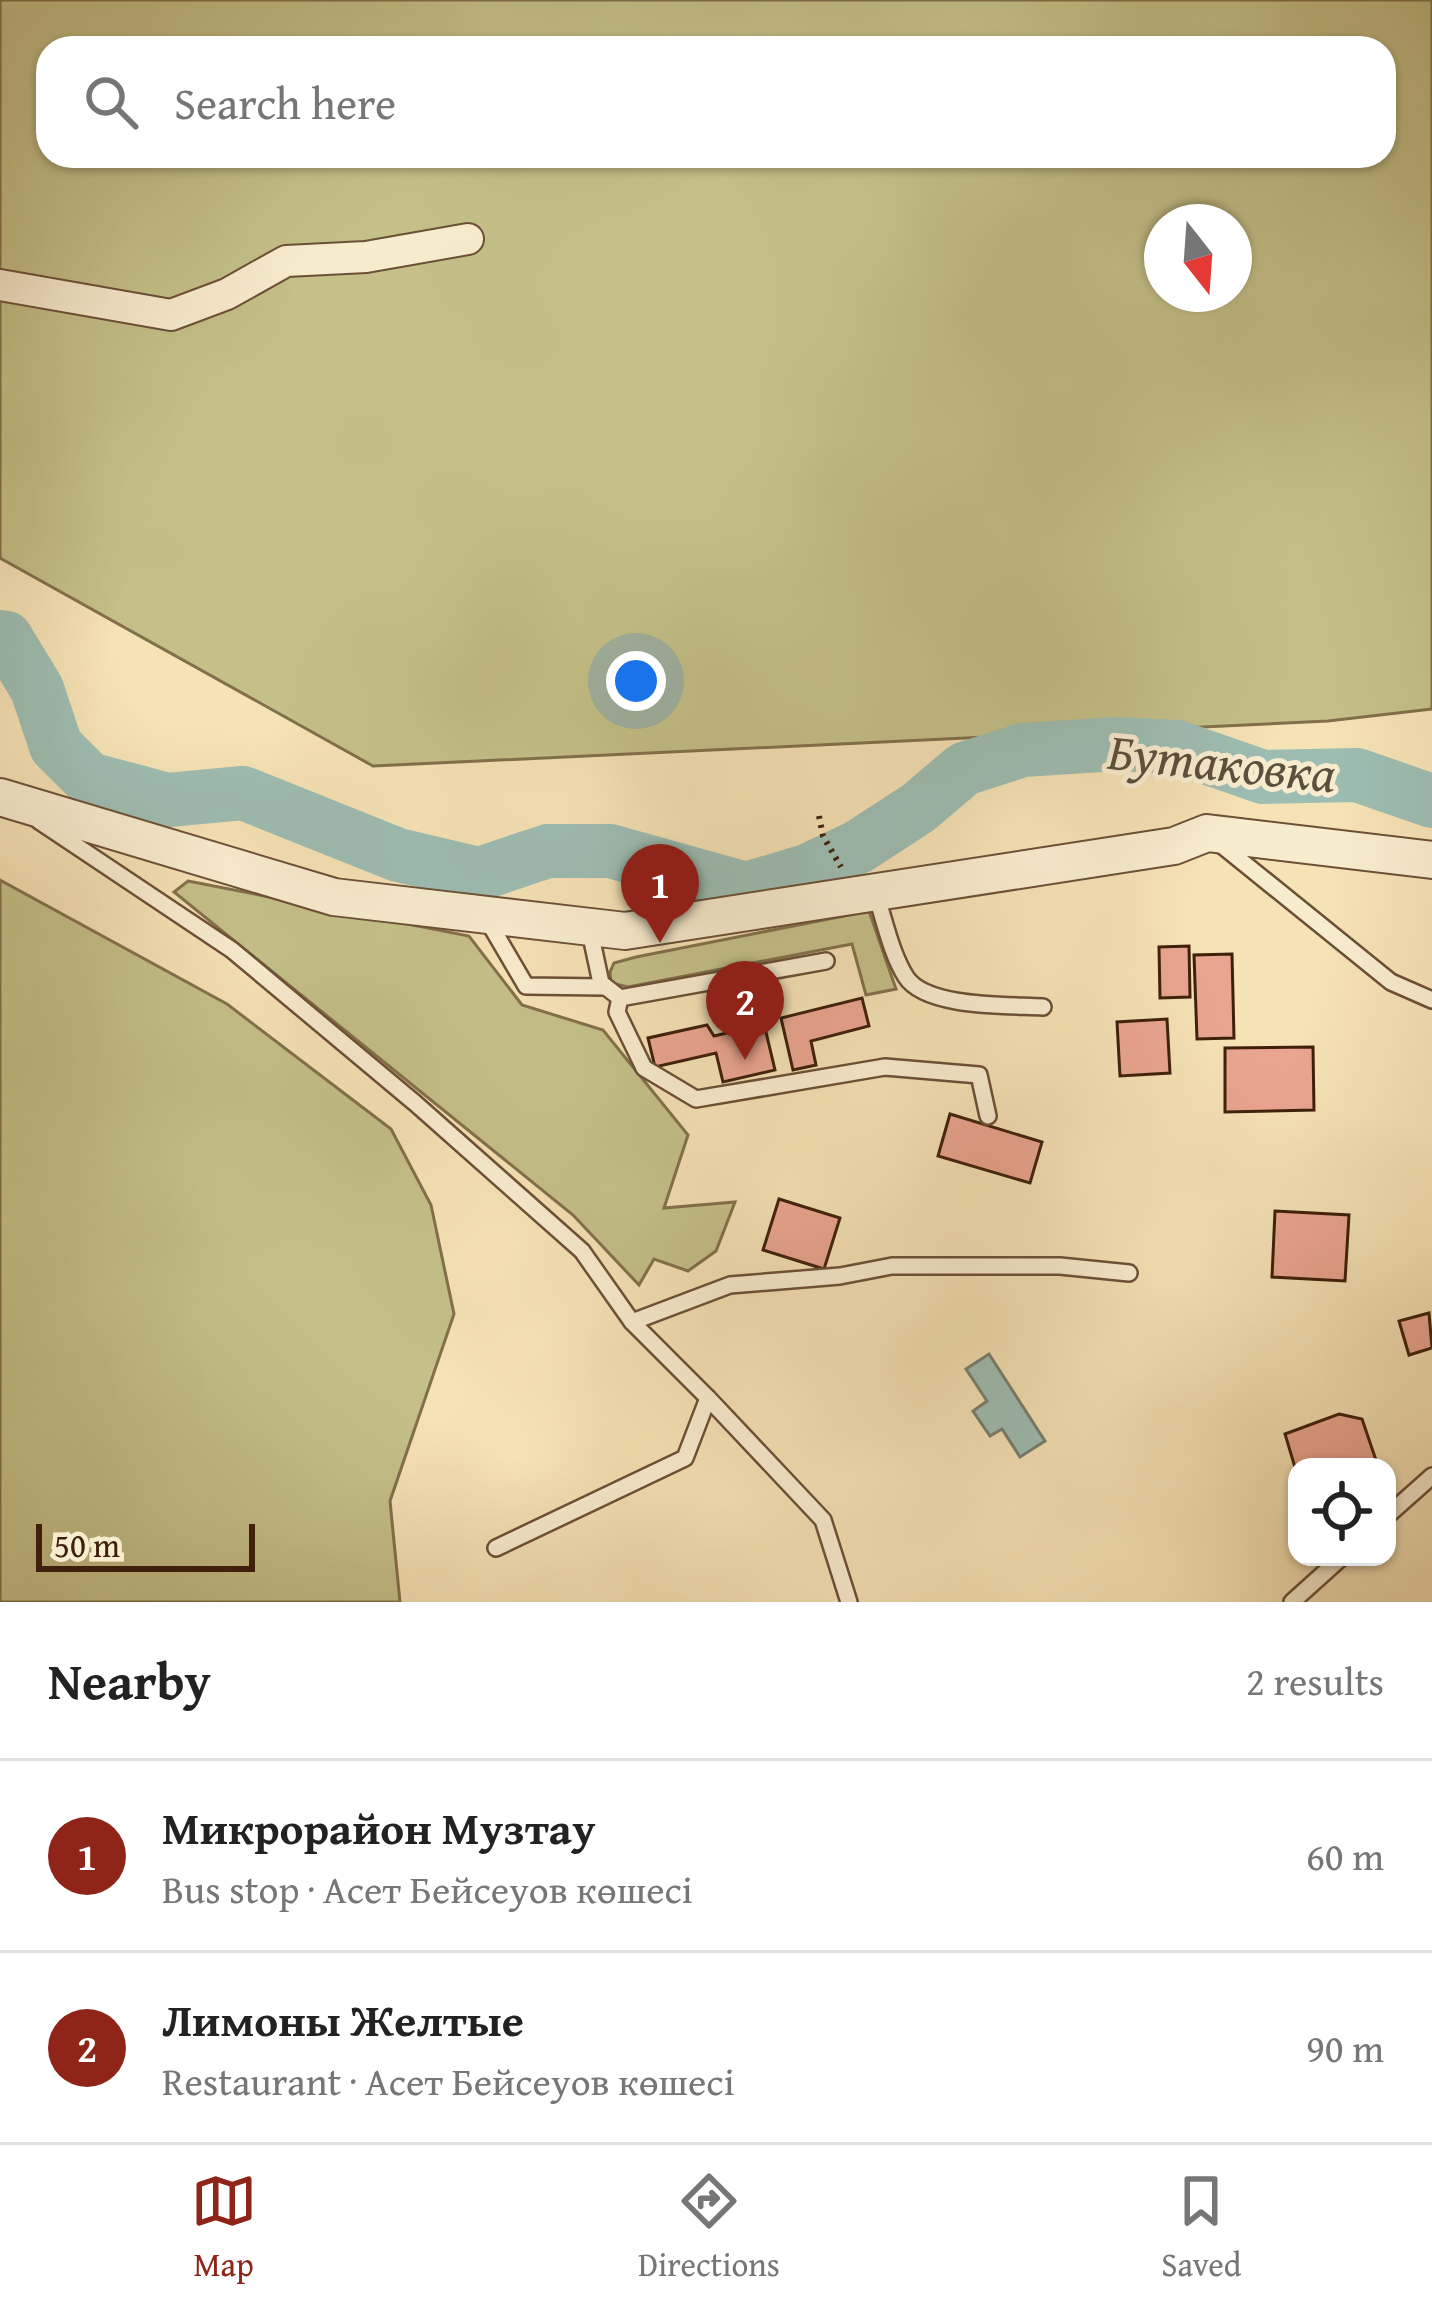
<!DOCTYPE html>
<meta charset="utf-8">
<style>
:root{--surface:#fff;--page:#f6f6f6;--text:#222;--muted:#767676;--line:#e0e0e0;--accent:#8f2418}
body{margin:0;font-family:"Gentium Book Plus",serif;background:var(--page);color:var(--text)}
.controls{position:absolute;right:36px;bottom:36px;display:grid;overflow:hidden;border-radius:24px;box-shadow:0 3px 9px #0004}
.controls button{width:108px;height:108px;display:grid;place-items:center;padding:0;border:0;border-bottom:3px solid var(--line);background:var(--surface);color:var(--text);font:60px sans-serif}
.compass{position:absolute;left:1144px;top:204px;width:108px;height:108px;border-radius:50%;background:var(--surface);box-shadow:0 3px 9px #0004;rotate:163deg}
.scale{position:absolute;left:36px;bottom:30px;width:219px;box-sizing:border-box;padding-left:12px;border:6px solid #3f200b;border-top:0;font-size:33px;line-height:42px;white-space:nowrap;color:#3f200b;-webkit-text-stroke:9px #f8eccf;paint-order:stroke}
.you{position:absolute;left:636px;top:681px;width:42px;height:42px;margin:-30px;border:9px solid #fff;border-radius:50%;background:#1a73e8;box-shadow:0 0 0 18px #1a73e833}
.badge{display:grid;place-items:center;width:78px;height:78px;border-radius:50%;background:var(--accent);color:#fff;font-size:39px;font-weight:700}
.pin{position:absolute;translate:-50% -99px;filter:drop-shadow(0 3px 6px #0008)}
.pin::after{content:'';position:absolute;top:63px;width:42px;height:36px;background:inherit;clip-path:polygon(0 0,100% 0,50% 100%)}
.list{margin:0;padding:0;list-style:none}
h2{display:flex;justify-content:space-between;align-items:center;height:156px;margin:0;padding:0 48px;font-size:51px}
h2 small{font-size:39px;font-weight:400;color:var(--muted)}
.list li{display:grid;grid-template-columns:78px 1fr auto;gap:36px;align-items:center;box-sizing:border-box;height:192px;padding:0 48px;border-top:3px solid var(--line)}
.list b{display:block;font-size:45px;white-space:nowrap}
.list p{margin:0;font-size:39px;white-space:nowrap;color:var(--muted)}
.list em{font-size:39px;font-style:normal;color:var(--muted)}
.icon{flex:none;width:66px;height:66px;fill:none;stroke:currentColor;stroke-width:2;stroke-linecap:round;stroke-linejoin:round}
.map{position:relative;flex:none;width:1432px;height:1602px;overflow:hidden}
.search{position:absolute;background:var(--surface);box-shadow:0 3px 9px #0004;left:36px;right:36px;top:36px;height:132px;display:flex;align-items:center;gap:30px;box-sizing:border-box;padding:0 42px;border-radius:36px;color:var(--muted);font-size:45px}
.sheet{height:540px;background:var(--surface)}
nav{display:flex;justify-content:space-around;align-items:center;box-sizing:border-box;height:168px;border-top:3px solid var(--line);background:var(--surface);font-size:33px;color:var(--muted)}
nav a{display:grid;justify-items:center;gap:6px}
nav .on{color:var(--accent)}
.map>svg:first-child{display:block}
.green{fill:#c4c088;stroke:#82704a;stroke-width:3;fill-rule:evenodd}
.water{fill:#9dbdb2;stroke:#777e6f;stroke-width:3}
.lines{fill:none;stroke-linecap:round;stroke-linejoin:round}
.river{stroke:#9dbdb2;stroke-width:54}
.building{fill:#eaa590;stroke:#3f200b;stroke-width:3}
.service-casing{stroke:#6c5036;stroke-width:20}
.minor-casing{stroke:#6c5036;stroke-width:34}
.tertiary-casing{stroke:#6c5036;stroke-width:40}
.path{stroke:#3f200b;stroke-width:6;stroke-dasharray:3 6;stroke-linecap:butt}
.service{stroke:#f8eccf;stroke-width:15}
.minor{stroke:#f8eccf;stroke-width:30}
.tertiary{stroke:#f8eccf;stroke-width:36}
.labels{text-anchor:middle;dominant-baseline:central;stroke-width:10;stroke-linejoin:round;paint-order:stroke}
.water-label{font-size:51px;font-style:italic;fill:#5b4f3d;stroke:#f8eccf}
</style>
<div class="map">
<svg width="1432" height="1602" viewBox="0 0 1432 1602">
<rect width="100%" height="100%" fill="#f5e2b5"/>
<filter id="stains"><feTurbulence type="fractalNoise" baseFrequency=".00167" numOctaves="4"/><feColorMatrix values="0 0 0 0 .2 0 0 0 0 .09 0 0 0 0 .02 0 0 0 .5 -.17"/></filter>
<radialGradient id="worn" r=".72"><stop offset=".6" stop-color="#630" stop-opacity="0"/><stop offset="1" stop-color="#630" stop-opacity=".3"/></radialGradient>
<g class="green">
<path d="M0,0h1432v709l-104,12 -955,45 -373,-208zM48,48h1336v108h-1336zM1162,222h72v72h-72z"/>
<polygon points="0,880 227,1004 391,1129 431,1205 454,1314 390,1501 400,1602 0,1602"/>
<polygon points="188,881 469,936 522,1005 603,1030 688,1135 664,1208 735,1202 716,1251 688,1271 654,1259 639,1285 573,1215 174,892"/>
<polygon points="869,911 896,989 866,995 852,944 628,987 611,983 610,972 614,963 636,957"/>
</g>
<polygon class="water" points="989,1354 1045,1441 1020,1457 1002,1429 990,1436 973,1411 987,1401 966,1369"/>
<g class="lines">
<polyline class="river" points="0,637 6,638 37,689 56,746 89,779 168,800 243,793 398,855 479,874 548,851 610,851 746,889 807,871 858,847 918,808 964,769 1023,750 1117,744 1177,747 1263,777 1357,775 1432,801"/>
</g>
<g class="building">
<polygon points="1189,946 1190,997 1160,998 1159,947"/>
<polygon points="1232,954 1234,1038 1197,1039 1194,955"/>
<polygon points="862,998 869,1026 811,1041 816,1065 793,1070 781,1018"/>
<polygon points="1167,1019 1170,1073 1120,1076 1117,1022"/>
<polygon points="764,1024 775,1070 723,1082 716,1053 655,1067 648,1038 707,1025 714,1036"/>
<polygon points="1313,1047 1314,1110 1225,1112 1225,1048"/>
<polygon points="950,1114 1042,1142 1030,1183 938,1156"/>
<polygon points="779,1199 840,1218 824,1269 763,1250"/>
<polygon points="1275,1211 1349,1215 1345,1281 1272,1277"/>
<polygon points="1429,1313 1432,1348 1409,1355 1399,1321"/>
<polygon points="1339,1414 1362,1419 1378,1466 1297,1467 1297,1474 1285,1434"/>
</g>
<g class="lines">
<defs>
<g id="service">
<polyline points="39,821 232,950 415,1103 582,1251 632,1322"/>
<polyline points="1219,843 1391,982 1432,1000"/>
<path d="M876,895c9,27 15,58 30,82 20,31 102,28 137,30"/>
<polyline points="485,916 526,986 604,987"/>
<polyline points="589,927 601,983 620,998 826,961"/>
<polyline points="620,998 617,1012 644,1068 696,1099 885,1067 979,1075 988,1116"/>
<polyline points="708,1398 823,1520 849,1602"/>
<polyline points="1387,1516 1432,1476"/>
<polyline points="496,1548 685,1458 708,1398 632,1322 730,1285 840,1276 892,1266 1060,1266 1129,1273"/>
<polyline points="1292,1602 1342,1557"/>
</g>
<polyline id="minor" points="0,285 171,315 227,294 286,261 366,257 468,239"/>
<polyline id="tertiary" points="0,797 334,897 625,931 1174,846 1207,833 1432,860"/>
</defs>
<use href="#service" class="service-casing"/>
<use href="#minor" class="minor-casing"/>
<use href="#tertiary" class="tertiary-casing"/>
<polyline class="path" points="819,816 823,836 841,867"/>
<use href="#service" class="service"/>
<use href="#minor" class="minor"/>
<use href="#tertiary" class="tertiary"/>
</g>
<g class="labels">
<g class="water-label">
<text transform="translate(1222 762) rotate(6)">Бутаковка</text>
</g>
</g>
<rect width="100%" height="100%" filter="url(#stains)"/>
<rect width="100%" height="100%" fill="url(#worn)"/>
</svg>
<div class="controls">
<button><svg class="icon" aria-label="locate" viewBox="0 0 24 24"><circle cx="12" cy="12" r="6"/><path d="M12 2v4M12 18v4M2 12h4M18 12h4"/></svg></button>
</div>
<svg class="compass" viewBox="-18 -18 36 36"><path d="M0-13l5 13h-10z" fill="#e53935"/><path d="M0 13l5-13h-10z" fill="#767676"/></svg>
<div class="scale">50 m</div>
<div class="you"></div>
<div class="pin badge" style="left:660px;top:943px">1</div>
<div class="pin badge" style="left:745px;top:1060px">2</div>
<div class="search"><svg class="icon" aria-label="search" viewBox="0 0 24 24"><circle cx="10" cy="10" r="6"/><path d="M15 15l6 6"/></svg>Search here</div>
</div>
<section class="sheet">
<h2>Nearby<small>2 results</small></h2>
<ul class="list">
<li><span class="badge">1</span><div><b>Микрорайон Музтау</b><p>Bus stop · Асет Бейсеуов көшесі</p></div><em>60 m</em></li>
<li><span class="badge">2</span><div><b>Лимоны Желтые</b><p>Restaurant · Асет Бейсеуов көшесі</p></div><em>90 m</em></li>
</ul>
</section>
<nav>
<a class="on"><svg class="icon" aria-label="map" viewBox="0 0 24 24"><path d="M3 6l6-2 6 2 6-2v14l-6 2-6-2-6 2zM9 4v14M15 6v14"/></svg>Map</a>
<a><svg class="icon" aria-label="directions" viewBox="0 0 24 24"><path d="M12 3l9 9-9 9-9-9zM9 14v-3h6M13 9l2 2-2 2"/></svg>Directions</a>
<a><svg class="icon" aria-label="saved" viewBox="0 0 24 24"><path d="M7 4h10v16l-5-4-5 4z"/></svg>Saved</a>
</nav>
